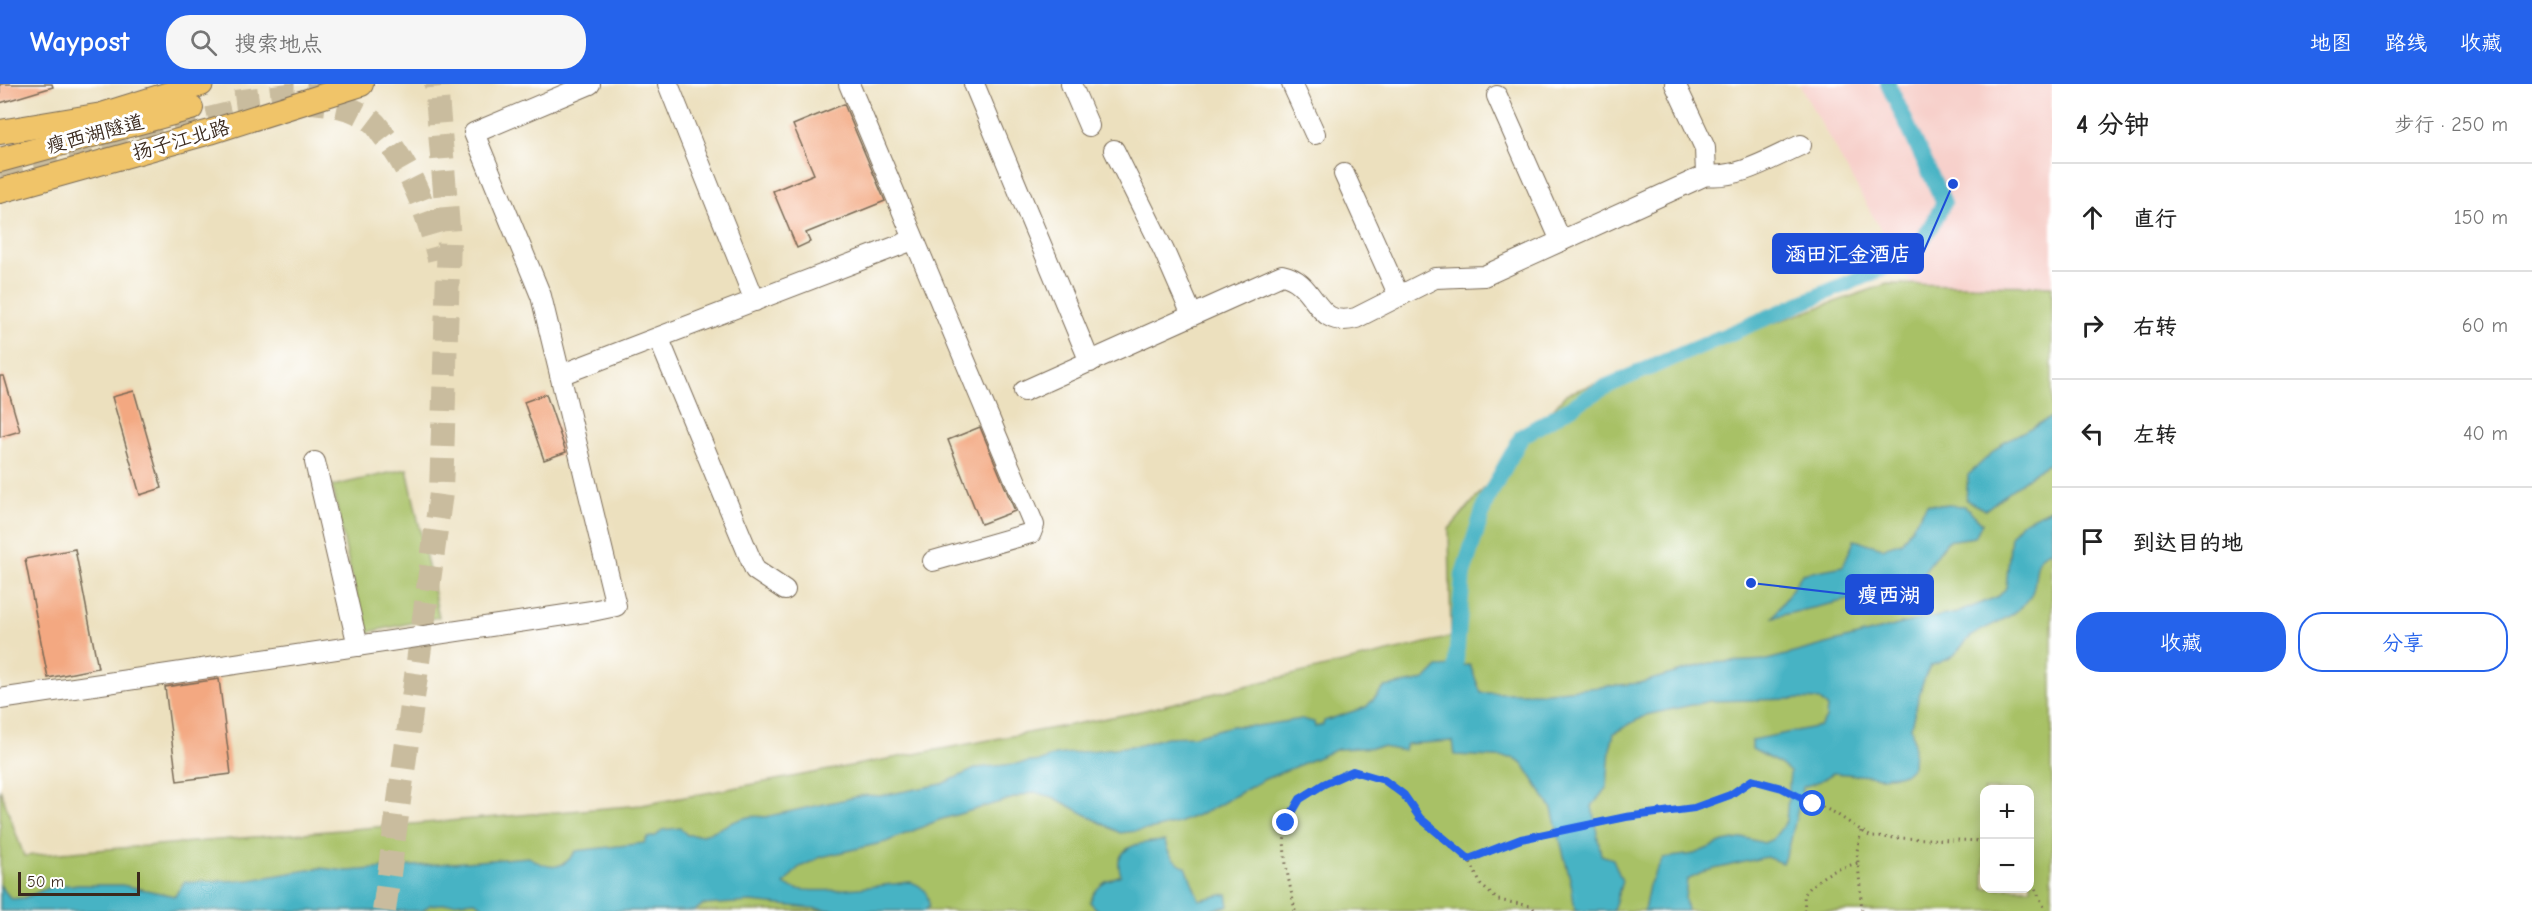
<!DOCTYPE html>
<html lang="zh">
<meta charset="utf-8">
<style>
:root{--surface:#fff;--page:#f6f6f6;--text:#222;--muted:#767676;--line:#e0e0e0;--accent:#2563eb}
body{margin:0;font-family:"Comic Neue","LXGW WenKai TC",sans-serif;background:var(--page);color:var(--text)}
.controls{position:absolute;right:18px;bottom:18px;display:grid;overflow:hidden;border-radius:12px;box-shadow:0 3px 15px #0003}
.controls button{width:54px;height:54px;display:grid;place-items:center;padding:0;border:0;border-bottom:2px solid var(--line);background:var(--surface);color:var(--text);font:30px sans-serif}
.scale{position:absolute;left:18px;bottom:15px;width:122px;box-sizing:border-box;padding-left:6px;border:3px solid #3b2a1e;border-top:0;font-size:16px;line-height:21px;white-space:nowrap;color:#3b2a1e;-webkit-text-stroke:4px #fff;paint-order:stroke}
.stop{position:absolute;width:18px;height:18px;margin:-14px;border:4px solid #2563eb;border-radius:50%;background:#fff}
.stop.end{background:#2563eb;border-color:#fff;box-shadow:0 2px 6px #0008}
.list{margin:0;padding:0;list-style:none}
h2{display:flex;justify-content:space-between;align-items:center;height:78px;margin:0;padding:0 24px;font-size:26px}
h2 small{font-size:20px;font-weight:400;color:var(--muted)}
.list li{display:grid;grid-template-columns:39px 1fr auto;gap:18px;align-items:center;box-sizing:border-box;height:108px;padding:0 24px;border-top:2px solid var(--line)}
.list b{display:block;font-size:22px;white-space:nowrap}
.list em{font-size:20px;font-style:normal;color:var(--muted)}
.actions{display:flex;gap:12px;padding:18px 24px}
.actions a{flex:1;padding:14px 0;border:2px solid var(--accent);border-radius:24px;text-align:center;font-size:21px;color:var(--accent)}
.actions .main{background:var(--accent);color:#fff}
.icon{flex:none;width:33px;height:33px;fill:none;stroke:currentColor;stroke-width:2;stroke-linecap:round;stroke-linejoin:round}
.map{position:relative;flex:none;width:2052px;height:827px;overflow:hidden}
header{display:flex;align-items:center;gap:36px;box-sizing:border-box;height:84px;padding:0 30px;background:var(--accent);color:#fff}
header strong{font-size:28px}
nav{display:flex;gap:33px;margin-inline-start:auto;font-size:21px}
.search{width:420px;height:54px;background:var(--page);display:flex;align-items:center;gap:15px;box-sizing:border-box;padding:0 21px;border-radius:24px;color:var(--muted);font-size:22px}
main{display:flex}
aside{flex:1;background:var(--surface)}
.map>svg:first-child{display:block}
.built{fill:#f7d0cb}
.green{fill:#a8c166;stroke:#727642;stroke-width:1.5;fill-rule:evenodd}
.water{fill:#47b3c4;stroke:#416e71;stroke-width:1.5}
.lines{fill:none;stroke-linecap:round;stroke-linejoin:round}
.canal{stroke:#47b3c4;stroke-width:16}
.building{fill:#f3a881}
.major-tunnel{stroke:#c9bc9e;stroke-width:24;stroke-dasharray:24 12;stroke-linecap:butt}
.minor-casing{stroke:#796a56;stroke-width:22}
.major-casing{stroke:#796a56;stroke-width:26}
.path{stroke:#796a56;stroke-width:3;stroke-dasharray:1.5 4.5;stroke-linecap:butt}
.minor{stroke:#fff;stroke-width:20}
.major{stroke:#f0c469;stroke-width:24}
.route{stroke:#2563eb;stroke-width:8}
.labels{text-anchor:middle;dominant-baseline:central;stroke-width:6;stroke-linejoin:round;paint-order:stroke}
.street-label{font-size:20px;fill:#3b2a1e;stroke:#fff}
.leader{fill:none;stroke:#1d4ed8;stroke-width:2}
.callout-dot{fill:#1d4ed8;stroke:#fff;stroke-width:2}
.callout{fill:#1d4ed8;stroke:#1d4ed8;stroke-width:2}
.callout-label{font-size:21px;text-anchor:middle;font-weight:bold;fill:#fff}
</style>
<header>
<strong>Waypost</strong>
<div class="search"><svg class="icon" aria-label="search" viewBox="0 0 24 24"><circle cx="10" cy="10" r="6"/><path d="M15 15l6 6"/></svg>搜索地点</div>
<nav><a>地图</a><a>路线</a><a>收藏</a></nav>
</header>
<main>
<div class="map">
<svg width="2052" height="827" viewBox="0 0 2052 827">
<rect width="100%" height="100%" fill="#fff"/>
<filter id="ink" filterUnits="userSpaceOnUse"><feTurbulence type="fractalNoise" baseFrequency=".0167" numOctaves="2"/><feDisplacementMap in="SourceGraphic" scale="12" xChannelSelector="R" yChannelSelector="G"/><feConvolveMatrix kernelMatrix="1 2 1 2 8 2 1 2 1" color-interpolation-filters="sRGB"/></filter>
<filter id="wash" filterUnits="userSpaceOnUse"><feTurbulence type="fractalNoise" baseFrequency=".008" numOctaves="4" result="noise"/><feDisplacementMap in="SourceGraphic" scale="24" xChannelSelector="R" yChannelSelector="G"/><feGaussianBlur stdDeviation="1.35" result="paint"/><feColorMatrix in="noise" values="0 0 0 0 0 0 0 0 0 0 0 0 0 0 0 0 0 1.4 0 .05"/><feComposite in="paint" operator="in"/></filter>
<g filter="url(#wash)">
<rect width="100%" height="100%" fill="#ece0be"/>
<polygon class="built" points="1799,0 2052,0 2052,201 1912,202"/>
<g class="green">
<path d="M1887,200l165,2v625h-2052v-122l24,67 618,-51 486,-91 323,-77 -2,-108 117,-135zM1984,706h46v98h-46z"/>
<polygon points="407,385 439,533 364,549 332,402"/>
</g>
<g class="water">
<polygon points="2052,333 2052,378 2039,385 1985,426 1966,416 1968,391 2005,357"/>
<polygon points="1927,420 1965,422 1982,439 1975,453 1947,457 1920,493 1897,511 1874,510 1773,533 1802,490 1843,482 1854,456 1883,464 1902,458"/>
<path d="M2052,424v43c-23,4 -12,32 -22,46 -16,22 -34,24 -55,37 -9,5 -15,16 -23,23 -7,4 -15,6 -22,9l-7,15 -12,45 3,19 -1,21 -9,8 -22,3 -49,-4 -13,8 -17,6 -14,61 -7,15 -16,-6 -60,14 -19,9 -2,18 2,13h-43l5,-26 14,-27 31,-4 29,-12 22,-4 19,5 9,-4 13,-17 4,-50 -10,-8 -28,-15v-9l68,-14 6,-7 1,-12 -7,-7 -24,-1 -86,2 -64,14 -32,18 -4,16 -3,38 -15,19 9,49 12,4 9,22 -9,30h-38l-4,-28 -19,-74 -29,-45 -10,-6 -58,-3 -2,-14 -46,3 -3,7 -22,-4 -44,2 -75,31 -53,30 -32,13 -25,6 -33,4 -67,-36 -19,-5 -95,28 -53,22 -65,15 -23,11 -14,16c18,15 101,0 127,-2 13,4 18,12 18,25l-5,4h-84l-89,-9 -48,3 -9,6h-205l-14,-10 -45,4 -8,6h-422v-26l11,14 13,-1 31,-13h67l53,11 9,-14 66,-2 69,-12 29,3 181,-14c19,13 34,14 47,-6l68,-8 3,-5 9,-2 6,-6 18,-2 7,7c6,0 13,1 19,-1 20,-7 36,-21 59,-17l100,-22 15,1 62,-12 35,-16 64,-7 14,-6 86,-10 25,-8 28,-1 38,-10h25l45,-7 12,3 1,5 8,-2 1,-4 42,-14 19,-20 40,-7 13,-13 32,-2 11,28h58l101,-10 70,-20 57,-3 146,-39 44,-8 42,-17 7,-8 5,-53 10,-12z"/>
<path d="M1165,757c3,14 7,19 21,26l13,33 28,-6 2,12 -22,5h-109l-8,-9c6,-16 15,-21 31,-27 -1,-3 -3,-10 -2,-14 5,-19 30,-19 46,-20z"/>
</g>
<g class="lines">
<polyline class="canal" points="1454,602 1463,490 1486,417 1522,352 1607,302 1914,171 1944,119 1888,0"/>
</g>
<g id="blocks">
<g class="building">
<polygon points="0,0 52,0 53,3 0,19"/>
<polygon points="844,20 885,117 806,149 810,158 797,164 773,107 814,90 793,41"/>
<polygon points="0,292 4,292 20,347 0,353"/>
<polygon points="134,307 162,404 140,411 112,313"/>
<polygon points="546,310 566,368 544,376 524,318"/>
<polygon points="980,343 1015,427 981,440 948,356"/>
<polygon points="75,465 98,584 48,594 25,475"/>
<polygon points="219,595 231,690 177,697 165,603"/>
</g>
</g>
</g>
<g filter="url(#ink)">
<use href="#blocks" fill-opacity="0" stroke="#796a56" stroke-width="1.5"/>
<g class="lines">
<g class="major-tunnel">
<polyline points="235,18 289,11 319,11"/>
<path d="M302,18c23,0 52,4 71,20 4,3 8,10 11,14 29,36 44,78 55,123"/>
<polyline points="0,93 192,39 253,24"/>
<polyline points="384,827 441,409 449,155 436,0"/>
</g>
<defs>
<g id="minor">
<polyline points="668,0 755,217"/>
<polyline points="849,0 1034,441 1031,449 933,477"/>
<polyline points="974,0 1090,278"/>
<polyline points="1071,0 1089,42"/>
<polyline points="1292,0 1315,50"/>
<polyline points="1675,0 1705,64 1706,91"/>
<polyline points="1497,12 1561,157"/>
<polyline points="1114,66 1164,167 1192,231"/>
<polyline points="1344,90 1399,212"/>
<polyline points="659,255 755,486 785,506"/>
<polyline points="560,291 913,156"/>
<path d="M1024,307l258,-116c36,7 31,55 74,43l79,-40 49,-2 222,-101c33,4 65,-17 95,-30"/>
<polyline points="315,378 358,562"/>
<polyline points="0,615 592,527 616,522 541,212 474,49 590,0"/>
</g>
<g id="major">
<polyline points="0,48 102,31 201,0"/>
<polyline points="0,76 191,24"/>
<polyline points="0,107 210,48 361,0"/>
</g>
</defs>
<use href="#minor" class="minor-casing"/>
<use href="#major" class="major-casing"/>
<g class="path">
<polyline points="1861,747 1857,767 1862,827"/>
<polyline points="1469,775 1521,755 1626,733 1694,724 1730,711 1752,696 1782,704 1835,729 1871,753 1984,757"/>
<polyline points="2030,794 2046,827"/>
<path d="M1295,827c-6,-35 -23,-83 5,-112 11,-12 38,-21 53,-28l31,9 20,15 16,23 49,41 12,26 17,15 33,6 5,5"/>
<path d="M1805,827l-1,-16c14,-19 31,-26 54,-32"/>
</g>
<use href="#minor" class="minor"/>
<use href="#major" class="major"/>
</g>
</g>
<g class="lines" filter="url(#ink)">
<polyline class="route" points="1286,739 1300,715 1324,700 1353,687 1384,696 1404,711 1420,734 1469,775 1521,755 1626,733 1694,724 1730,711 1752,696 1782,704 1813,720"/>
</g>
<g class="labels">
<g class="street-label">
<text transform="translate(95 50) rotate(-15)">瘦西湖隧道</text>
<text transform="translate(181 56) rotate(-16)">扬子江北路</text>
</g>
</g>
<path class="leader" d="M1953 100L1923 169M1751 499L1846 510"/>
<g class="callout-dot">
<circle cx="1953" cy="100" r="6"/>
<circle cx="1751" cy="499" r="6"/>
</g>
<g class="callout">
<rect x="1773" y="150" width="150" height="39" rx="6"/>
<rect x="1846" y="491" width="87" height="39" rx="6"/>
</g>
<g class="callout-label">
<text x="1848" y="177">涵田汇金酒店</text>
<text x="1889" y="518">瘦西湖</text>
</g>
</svg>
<div class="controls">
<button>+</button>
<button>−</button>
</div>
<div class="scale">50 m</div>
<div class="stop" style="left:1813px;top:720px"></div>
<div class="stop end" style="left:1286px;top:739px"></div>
</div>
<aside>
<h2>4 分钟<small>步行 · 250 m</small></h2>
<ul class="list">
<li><svg class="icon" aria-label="ahead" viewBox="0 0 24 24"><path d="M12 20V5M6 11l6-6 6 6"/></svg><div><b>直行</b></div><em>150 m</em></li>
<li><svg class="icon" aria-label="right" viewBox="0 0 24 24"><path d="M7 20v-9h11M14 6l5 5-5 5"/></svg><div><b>右转</b></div><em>60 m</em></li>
<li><svg class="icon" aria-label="left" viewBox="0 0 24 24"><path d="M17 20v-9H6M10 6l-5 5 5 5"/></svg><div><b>左转</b></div><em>40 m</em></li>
<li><svg class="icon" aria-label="arrive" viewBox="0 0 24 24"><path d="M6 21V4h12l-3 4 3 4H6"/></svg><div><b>到达目的地</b></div></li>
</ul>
<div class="actions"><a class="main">收藏</a><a>分享</a></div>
</aside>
</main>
